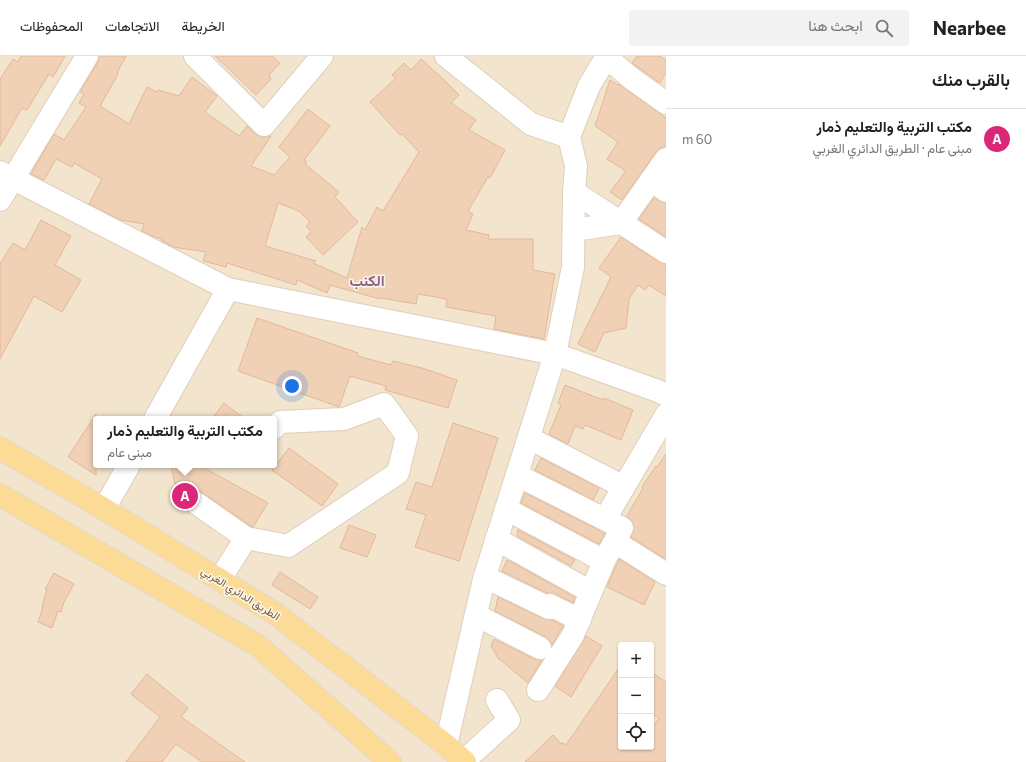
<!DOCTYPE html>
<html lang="ar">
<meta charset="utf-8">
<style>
:root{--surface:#fff;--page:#f2f2f2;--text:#222;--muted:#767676;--line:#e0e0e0;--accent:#db2777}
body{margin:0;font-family:Commissioner,Vazirmatn,sans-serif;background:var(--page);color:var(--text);direction:rtl}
.controls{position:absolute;right:12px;bottom:12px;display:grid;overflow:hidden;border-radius:4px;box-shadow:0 1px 3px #0004}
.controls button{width:36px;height:36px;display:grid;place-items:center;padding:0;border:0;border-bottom:1px solid var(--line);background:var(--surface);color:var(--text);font:20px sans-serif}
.you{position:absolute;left:292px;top:330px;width:14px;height:14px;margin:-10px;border:3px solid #fff;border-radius:50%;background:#1a73e8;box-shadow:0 0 0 6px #1a73e833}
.badge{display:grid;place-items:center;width:26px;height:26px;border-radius:50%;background:var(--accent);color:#fff;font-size:13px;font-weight:700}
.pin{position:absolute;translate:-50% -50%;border:2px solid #fff;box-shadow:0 1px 4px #0006}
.popup{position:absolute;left:93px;top:360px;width:184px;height:52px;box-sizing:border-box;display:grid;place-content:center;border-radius:4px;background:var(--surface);filter:drop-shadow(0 1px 3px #0005);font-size:13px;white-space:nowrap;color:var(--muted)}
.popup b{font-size:15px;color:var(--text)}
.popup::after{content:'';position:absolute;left:50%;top:100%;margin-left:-8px;border:8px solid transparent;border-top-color:var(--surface)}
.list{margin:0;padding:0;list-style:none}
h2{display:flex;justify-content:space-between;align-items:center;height:52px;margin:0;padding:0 16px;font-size:17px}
h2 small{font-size:13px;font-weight:400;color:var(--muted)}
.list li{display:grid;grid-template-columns:26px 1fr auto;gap:12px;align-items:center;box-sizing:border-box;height:60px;padding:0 16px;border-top:1px solid var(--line)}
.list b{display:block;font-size:15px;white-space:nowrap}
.list p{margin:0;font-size:13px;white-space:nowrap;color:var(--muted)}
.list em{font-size:13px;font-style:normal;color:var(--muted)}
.icon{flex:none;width:22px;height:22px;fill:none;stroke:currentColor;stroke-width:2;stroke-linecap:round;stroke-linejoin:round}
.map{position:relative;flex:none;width:666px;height:706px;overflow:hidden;direction:ltr}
header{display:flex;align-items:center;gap:24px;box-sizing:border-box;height:56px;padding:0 20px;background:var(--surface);border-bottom:1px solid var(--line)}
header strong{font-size:19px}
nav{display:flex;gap:22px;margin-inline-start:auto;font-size:14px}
.search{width:280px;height:36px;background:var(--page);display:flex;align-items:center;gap:10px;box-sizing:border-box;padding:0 14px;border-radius:4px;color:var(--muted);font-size:15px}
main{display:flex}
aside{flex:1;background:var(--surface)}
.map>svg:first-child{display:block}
.residential{fill:#f3e4cd;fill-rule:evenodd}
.building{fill:#f1d1b6;stroke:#e4b896}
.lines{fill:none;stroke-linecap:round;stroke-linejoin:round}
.minor-casing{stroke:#dfcebb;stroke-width:24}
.major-casing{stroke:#e0dad7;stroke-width:24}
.minor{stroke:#fff;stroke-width:22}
.major{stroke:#fcdb96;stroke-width:22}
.labels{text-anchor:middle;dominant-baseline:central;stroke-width:3;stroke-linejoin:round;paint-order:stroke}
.street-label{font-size:11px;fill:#715847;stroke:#fff6e4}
.district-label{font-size:15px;font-weight:bold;fill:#876295;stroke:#fff6e4}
</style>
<header>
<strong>Nearbee</strong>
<div class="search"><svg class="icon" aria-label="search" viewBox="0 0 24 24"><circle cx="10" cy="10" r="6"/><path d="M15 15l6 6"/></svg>ابحث هنا</div>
<nav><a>الخريطة</a><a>الاتجاهات</a><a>المحفوظات</a></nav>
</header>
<main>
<aside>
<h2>بالقرب منك<small></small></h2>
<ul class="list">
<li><span class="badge">A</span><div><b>مكتب التربية والتعليم ذمار</b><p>مبنى عام · الطريق الدائري الغربي</p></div><em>60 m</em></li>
</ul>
</aside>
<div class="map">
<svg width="666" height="706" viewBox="0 0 666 706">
<rect width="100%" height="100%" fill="#fcf2de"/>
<path class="residential" d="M0,0h666v706h-666zM96,363h178v46h-178zM621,589h30v102h-30z"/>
<g class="building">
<polygon points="21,0 65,0 53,21 49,18 27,54 22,52 0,90 0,23 13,3 18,6"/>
<polygon points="99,0 126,0 117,17 118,18 100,50 129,68 147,31 157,36 158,34 179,40 192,21 217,40 205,56 239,80 247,70 255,78 261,81 271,80 251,110 274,119 290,101 279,91 308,53 330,70 304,104 307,106 305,108 339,136 335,141 358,166 323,199 306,181 311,176 306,170 310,166 299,155 278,147 265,190 316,205 313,207 347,222 362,171 365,174 377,151 383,155 419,96 402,78 400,79 370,46 396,22 392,19 404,7 411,14 421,3 442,22 459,39 451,47 476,64 469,74 505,94 490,122 488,121 468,155 473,158 466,174 489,179 488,183 533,183 533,214 555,218 544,283 494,273 496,260 446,251 447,243 418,238 416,248 381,242 380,243 330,229 327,237 297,224 296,229 227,207 226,211 203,205 206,196 173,191 162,185 162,183 155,181 142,175 144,168 121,164 89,148 102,123 74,107 72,111 56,103 44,124 31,118 54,78 64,84 86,51 79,47 84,38 80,36 98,6"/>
<polygon points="215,0 272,0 280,7 269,19 271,23 256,39"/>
<polygon points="637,0 659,0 666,4 666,17 660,27 632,7"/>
<polygon points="610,24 618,29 619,28 666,62 666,91 660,92 656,96 622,144 610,136 626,115 607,103 618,86 595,70"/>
<polygon points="654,142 659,145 666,147 666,181 639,163"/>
<polygon points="41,164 71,180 55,209 81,224 62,256 34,240 0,303 0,208 13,187 25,194"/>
<polygon points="621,181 659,206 666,208 666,240 649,229 645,234 638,229 629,243 626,272 604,277 595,296 578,288 611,221 599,212"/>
<polygon points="257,262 358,297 357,300 391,309 393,305 422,312 457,324 448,352 385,334 386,330 350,320 339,351 238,315"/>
<polygon points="565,329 603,344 604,342 633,354 621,384 585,369 583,373 575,370 568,388 549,378 561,349 558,347"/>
<polygon points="224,347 245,363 212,363"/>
<polygon points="96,358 96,419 68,401"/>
<polygon points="453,367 498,382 459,505 415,491 426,459 406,453 416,426 432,431"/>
<polygon points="289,392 338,428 322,450 272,414"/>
<polygon points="666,398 666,503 631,481 634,471 632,465 627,460 643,432 642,431 656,410 657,411"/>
<polygon points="541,402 599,432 593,444 535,414"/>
<polygon points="171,409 199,409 268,447 253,471 251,470 203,437 189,434 188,436 175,428"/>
<polygon points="525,437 605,477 599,488 521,447"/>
<polygon points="349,469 376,479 367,501 340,492"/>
<polygon points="518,474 575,504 571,510 517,480"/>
<polygon points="619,503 655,526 644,549 607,531"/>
<polygon points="507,504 575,541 573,547 556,538 547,537 502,515"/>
<polygon points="280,516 318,541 310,553 272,529"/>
<polygon points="54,517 74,528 64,546 61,556 58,555 52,572 38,566 43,551 42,551 47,533 45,533"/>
<polygon points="498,541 544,563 552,564 563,570 552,589 550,585 546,581 495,555"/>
<polygon points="586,580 602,590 571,641 555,630"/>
<polygon points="494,583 534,603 542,604 528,627 498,602 491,590"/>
<polygon points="621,609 621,691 651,691 651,674 659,662 651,657 651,616 666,626 666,706 525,706 553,679 561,688 563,687 566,689"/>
<polygon points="147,618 188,652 181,661 245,706 202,706 176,688 162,706 126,706 160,661 131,638"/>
</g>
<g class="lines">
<defs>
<g id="minor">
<polyline points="195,0 264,69 322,0"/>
<polyline points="446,0 531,68 569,81"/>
<polyline points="606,1 631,22 666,47"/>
<polyline points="0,116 228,233 555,298 658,335 666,339"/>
<polyline points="651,124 666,135"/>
<polyline points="574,136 666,196"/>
<polyline points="0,144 87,0"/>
<polyline points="574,174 621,167 666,103"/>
<polyline points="155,363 228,233"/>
<polyline points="529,382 624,431"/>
<polyline points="517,419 622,472 604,505 573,579 538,634"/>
<polyline points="196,447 246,482"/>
<polyline points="104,453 129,409"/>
<polyline points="506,453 604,505"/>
<polyline points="605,463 666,359"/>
<polyline points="496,483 591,536"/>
<polyline points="615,486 666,518"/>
<polyline points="485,521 549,552 550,549 580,564"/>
<polyline points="220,523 246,482 288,490 398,417 407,380 384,348 344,363 280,366 274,372"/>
<polyline points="476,559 540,592"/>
<polyline points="446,689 484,523 555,298 573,211 574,136 576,110 569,81 589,30 607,0"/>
<polyline points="464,705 509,664 497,644"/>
</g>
<g id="major">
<polyline points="0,392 104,453 276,558 446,689 465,706"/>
<polyline points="0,439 257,589 390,706"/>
</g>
</defs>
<use href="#minor" class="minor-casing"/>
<use href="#major" class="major-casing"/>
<use href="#minor" class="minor"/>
<use href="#major" class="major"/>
</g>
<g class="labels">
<g class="street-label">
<text transform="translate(241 537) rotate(32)">الطريق الدائري الغربي</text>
</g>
<g class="district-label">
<text x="367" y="224">الكنب</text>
</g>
</g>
</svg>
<div class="controls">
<button>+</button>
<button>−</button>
<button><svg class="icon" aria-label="locate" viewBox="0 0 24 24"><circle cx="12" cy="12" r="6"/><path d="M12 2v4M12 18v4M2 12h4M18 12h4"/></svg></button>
</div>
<div class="you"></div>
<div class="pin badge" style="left:185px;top:440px">A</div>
<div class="popup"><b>مكتب التربية والتعليم ذمار</b>مبنى عام</div>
</div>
</main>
